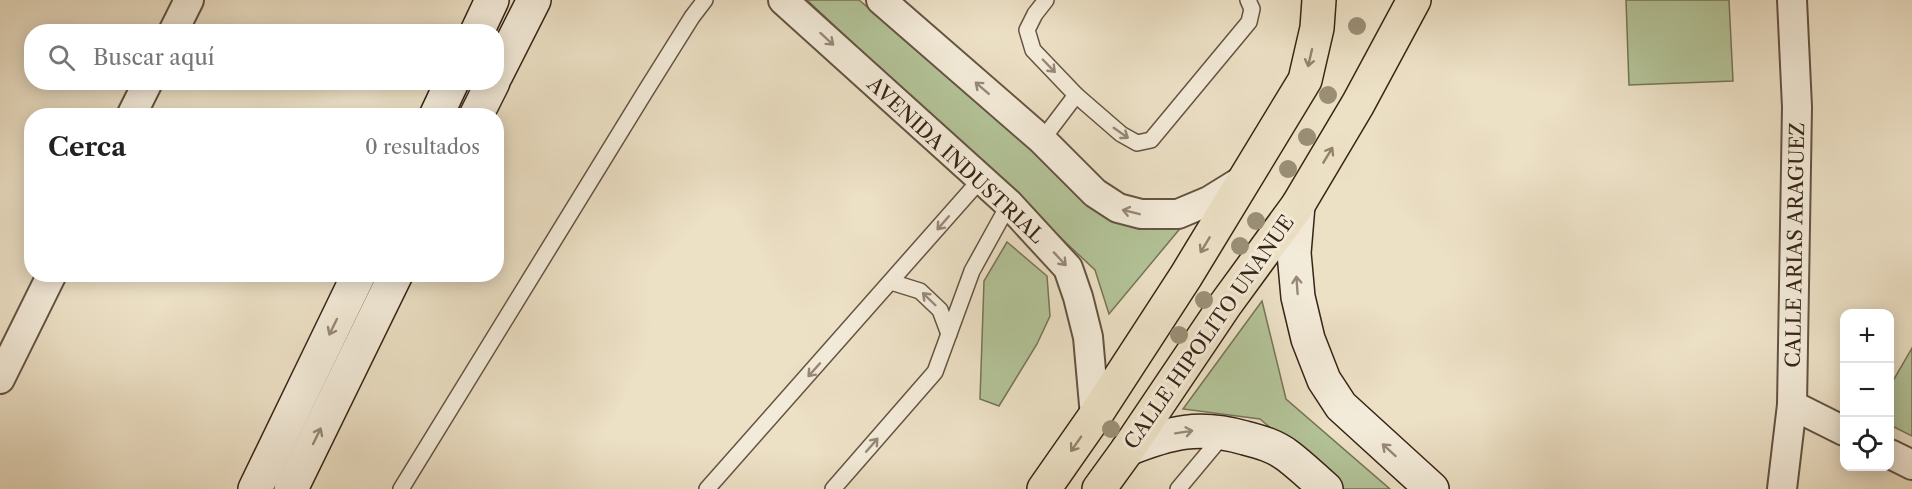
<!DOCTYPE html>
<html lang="es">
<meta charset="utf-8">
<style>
:root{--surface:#fff;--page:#f6f6f6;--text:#222;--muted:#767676;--line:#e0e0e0}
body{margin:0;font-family:"Libre Caslon Text",serif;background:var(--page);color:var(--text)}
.controls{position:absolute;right:18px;bottom:18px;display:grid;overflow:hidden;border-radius:12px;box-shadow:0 3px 15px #0003}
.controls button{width:54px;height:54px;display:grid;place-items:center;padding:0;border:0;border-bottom:2px solid var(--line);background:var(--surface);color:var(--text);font:30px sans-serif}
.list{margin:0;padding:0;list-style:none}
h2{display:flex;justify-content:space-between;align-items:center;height:78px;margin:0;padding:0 24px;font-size:26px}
h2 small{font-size:20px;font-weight:400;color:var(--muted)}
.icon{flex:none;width:33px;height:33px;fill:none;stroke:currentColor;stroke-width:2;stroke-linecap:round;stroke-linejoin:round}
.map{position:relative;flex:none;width:1912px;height:489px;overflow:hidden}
.search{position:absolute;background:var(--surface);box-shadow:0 3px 15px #0003;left:24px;top:24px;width:480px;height:66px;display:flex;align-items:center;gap:15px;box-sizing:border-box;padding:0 21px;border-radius:24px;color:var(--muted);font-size:22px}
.panel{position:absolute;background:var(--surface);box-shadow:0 3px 15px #0003;left:24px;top:108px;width:480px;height:174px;border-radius:24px}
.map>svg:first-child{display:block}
.green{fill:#b3c398;stroke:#767457;stroke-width:1.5}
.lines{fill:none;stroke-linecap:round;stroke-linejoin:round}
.lane-casing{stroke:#655342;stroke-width:18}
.street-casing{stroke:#655342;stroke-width:32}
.secondary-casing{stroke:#382416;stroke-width:36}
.highway-casing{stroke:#382416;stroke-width:36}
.lane{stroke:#f3ebd9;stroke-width:15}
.street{stroke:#f3ebd9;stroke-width:28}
.secondary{stroke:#f3ebd9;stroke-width:33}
.highway{stroke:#ece0c5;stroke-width:33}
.tree{fill:#9a8f76}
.oneway{stroke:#968878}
.oneway2{stroke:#92826e}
.labels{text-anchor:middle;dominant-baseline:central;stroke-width:6;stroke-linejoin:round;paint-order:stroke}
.street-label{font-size:20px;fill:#382416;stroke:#f3ebd9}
</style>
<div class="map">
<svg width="1912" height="489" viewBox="0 0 1912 489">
<rect width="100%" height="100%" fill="#ece0c5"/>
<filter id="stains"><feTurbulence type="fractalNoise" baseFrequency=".00333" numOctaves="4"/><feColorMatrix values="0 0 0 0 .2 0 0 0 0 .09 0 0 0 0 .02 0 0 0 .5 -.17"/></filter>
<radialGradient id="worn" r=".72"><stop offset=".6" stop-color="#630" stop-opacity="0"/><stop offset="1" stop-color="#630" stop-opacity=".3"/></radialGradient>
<g class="green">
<polygon points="807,0 859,0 1115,217 1183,225 1109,314 1095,270"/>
<polygon points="1626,0 1729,0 1733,81 1629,85"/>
<polygon points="1007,242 1047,276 1050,316 1037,344 999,406 980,399 984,281"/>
<polygon points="1262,301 1286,399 1390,489 1343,489 1260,419 1183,409"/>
<polygon points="1912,348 1912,436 1890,425 1890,386"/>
</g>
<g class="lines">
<defs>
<g id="lane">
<polyline points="1046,0 1035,14 1027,30 1033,50 1076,95 1121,134 1137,143 1151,140 1249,22 1252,9 1248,0"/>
<polyline points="1042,140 1076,95"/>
<polyline points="891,282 920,291 940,310 949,334"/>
<polyline points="401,489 645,92 692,17 705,0"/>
<polyline points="707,489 981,179"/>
<polyline points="833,489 935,372 972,271 1009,204"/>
<polyline points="1178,489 1224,434"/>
</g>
<g id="street">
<polyline points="783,0 1009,204 1068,268 1078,297 1088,337 1095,416"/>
<polyline points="881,0 1042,140 1095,193 1118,208 1141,214 1178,214 1209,201 1243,180"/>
<polyline points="173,32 189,0"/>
<polyline points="131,116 148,82"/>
<polyline points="0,379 52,274"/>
<polyline points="1792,405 1844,431"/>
<polyline points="1890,454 1912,465"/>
<polyline points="1782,489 1792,405 1797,107 1792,0"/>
</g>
<g id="secondary">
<polyline points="477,32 492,0"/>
<polyline points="496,75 534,0"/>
<polyline points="436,116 452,82"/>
<polyline points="476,116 493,82"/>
<polyline points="1298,205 1294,253 1298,297 1308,339 1324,380 1341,406 1432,489"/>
<path d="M1128,449c43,-17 71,-24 117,-11 16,4 30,8 43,18 13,10 26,22 38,33"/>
<polyline points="255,489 359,274"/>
<polyline points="291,489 396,274"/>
</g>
<g id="highway">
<polyline points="1044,489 1095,416 1186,276 1305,80 1317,28 1319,0"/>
<polyline points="1099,489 1128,449 1225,305 1298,205 1358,104 1414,0"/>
</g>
</defs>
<use href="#lane" class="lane-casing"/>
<use href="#street" class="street-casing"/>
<use href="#secondary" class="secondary-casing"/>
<use href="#highway" class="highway-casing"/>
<use href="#lane" class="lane"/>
<use href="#street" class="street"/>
<use href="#secondary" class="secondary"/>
<use href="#highway" class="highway"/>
</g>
<g class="tree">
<circle cx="1357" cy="26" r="9"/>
<circle cx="1328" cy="95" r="9"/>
<circle cx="1307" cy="137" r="9"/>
<circle cx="1288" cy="169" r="9"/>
<circle cx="1256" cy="221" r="9"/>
<circle cx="1240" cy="246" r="9"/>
<circle cx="1204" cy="300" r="9"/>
<circle cx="1179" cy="335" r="9"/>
<circle cx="1111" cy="429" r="9"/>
</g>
<defs><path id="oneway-shaft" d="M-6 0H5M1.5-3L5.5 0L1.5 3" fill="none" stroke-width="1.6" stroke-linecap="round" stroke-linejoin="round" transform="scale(1.5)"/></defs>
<g class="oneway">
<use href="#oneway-shaft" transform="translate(827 39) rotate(42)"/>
<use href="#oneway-shaft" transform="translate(1049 66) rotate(46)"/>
<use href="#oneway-shaft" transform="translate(982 88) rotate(-139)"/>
<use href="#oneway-shaft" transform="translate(1121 133) rotate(35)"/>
<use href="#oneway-shaft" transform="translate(1131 212) rotate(-166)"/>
<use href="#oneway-shaft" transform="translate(943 223) rotate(131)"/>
<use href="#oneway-shaft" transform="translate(1060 259) rotate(47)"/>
<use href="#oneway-shaft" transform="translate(1297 285) rotate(-94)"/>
<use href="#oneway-shaft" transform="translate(929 299) rotate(-136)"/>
<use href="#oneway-shaft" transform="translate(333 327) rotate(116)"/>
<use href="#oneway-shaft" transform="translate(814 370) rotate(132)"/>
<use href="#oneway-shaft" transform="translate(1184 432) rotate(-9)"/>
<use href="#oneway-shaft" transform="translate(317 436) rotate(-64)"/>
<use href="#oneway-shaft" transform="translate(872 445) rotate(-49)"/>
<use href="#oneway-shaft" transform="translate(1389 450) rotate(-138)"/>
</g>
<g class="oneway2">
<use href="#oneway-shaft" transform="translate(1310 58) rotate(103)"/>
<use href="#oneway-shaft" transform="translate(1328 155) rotate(-59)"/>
<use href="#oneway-shaft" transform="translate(1205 245) rotate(121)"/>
<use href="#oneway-shaft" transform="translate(1076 444) rotate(125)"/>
</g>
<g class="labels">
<g class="street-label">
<text transform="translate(956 160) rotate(43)">AVENIDA INDUSTRIAL</text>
<text transform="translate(1795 245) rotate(-89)">CALLE ARIAS ARAGUEZ</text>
<text transform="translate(1209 332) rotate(-55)">CALLE HIPOLITO UNANUE</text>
</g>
</g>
<rect width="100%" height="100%" filter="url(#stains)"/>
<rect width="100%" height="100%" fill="url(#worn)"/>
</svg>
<div class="controls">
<button>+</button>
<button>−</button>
<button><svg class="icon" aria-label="locate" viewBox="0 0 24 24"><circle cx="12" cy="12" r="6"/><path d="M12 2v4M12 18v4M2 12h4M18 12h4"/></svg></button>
</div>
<div class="search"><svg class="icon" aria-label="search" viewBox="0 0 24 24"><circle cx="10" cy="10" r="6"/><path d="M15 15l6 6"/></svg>Buscar aquí</div>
<section class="panel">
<h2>Cerca<small>0 resultados</small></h2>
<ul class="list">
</ul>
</section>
</div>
